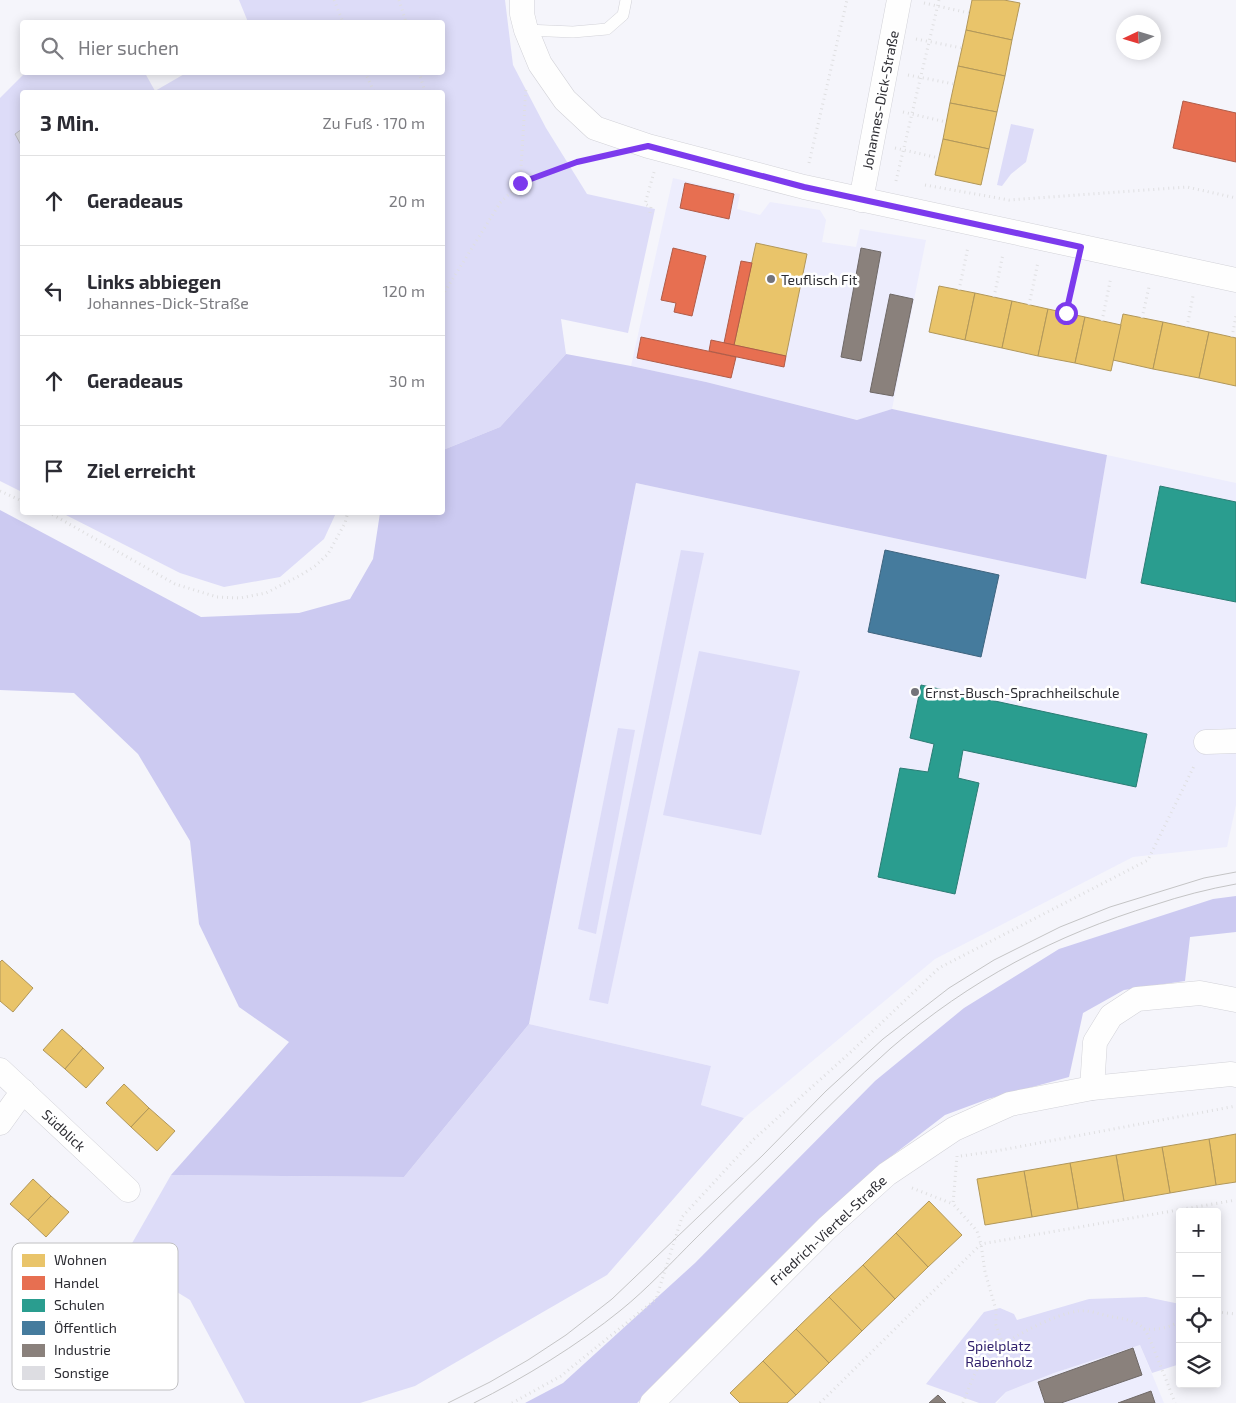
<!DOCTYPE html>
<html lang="de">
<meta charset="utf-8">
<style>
:root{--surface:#fff;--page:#f7f7f7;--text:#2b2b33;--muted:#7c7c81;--line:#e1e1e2}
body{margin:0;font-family:"Exo 2",sans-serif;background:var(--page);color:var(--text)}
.controls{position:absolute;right:15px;bottom:15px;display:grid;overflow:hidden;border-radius:5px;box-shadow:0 2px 12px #0003}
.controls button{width:45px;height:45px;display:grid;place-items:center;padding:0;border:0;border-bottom:1px solid var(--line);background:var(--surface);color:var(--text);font:25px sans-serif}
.compass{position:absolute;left:1116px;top:15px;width:45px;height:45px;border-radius:50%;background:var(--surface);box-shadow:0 2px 12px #0003;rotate:266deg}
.stop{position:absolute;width:15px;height:15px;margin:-11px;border:4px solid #7c3aed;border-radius:50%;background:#fff}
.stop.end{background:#7c3aed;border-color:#fff;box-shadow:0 1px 5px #0008}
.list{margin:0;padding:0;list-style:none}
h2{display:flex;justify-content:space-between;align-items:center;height:65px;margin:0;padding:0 20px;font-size:21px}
h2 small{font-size:16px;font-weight:400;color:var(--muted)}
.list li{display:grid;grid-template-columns:32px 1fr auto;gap:15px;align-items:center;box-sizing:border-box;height:90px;padding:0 20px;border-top:1px solid var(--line)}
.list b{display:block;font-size:19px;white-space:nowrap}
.list p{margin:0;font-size:16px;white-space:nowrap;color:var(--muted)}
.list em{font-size:16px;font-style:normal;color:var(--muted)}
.icon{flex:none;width:28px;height:28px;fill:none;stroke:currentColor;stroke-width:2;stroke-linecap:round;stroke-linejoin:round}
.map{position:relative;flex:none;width:1236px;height:1403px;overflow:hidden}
.search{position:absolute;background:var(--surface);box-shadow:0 2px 12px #0003;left:20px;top:20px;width:425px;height:55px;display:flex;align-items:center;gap:12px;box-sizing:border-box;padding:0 18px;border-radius:5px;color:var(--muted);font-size:19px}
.panel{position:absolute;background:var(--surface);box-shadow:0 2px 12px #0003;left:20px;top:90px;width:425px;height:425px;border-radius:5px}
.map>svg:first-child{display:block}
.built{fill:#ededfd}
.green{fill:#dddcf8}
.forest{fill:#cccaf1}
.homes{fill:#e9c46a;stroke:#b1975a}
.shops{fill:#e76f51;stroke:#b05c48}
.schools{fill:#2a9d8f;stroke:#2b7c74}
.public{fill:#457b9d;stroke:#3e647e}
.industry{fill:#8a817c;stroke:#6e6866}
.building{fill:#dddde2;stroke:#bdbdc3}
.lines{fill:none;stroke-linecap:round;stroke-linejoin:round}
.service-casing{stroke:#d2d2d8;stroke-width:12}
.minor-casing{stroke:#d2d2d8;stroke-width:25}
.path{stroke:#dfdfe1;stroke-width:3;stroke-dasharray:1 4;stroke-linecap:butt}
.service{stroke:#fefefe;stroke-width:11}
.minor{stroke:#fefefe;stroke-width:24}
.tram{stroke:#c4c4c5;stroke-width:1}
.route{stroke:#7c3aed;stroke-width:6}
.poi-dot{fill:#74747a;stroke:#fff;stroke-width:2}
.labels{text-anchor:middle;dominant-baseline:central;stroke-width:5;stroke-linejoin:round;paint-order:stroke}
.street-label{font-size:14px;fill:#2e2e34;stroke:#fff}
.poi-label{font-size:14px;fill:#2e2e34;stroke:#fff;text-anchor:start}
.park-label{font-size:14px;fill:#31216d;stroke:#fff}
.key{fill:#fff;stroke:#c0c0c2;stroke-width:1}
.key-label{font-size:14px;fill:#2e2e34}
</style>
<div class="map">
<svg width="1236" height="1403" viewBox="0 0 1236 1403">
<rect width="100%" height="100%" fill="#f5f5fb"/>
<g class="built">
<polygon points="673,178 740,194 737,209 760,215 770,202 820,210 826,220 822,242 856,247 860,229 926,240 892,409 858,420 706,382 631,366"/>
<polygon points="1107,455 1236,483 1236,805 1227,847 1133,857 935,959 744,1118 701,1105 711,1066 529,1024 636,483 1086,579"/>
<polygon points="1140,1345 1164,1403 997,1403 1006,1392 1054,1373"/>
</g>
<g class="green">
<polygon points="239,0 505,0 513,65 546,128 587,194 655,209 628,333 561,319 566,354 500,427 443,450 442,92 22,92 22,492 0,481 0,98 25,73 145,73 155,91 186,73 442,72 442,22 248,22"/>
<polygon points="1011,124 1034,129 1026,162 1011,174 1002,186 997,185"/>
<polygon points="62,513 336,513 324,539 280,577 224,587 180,573"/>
<polygon points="681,550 704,553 608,1004 589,1000"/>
<polygon points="699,651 800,671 761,835 663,815"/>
<polygon points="618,728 635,730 596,934 578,929"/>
<polygon points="529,1024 711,1066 701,1105 744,1118 607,1275 415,1386 360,1403 245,1403 190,1300 123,1259 171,1175 404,1177"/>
<polygon points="1146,1297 1180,1304 1180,1364 1152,1373 1140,1345 1054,1373 1006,1392 995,1403 979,1403 926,1384 984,1312 1000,1308 1014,1314 1017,1320 1089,1299"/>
</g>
<g class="forest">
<polygon points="566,354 631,366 706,382 857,420 892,409 1107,455 1086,579 636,483 529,1024 404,1177 171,1175 289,1042 239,1007 199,924 190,841 138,754 74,693 0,690 0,510 201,617 299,613 350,599 373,559 380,513 442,512 443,450 500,427"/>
<polygon points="1236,896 1236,932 1190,937 1185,981 1124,990 1083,1013 1069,1077 988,1099 945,1115 889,1158 637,1403 525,1403 563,1383 695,1263 875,1081 964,1008 1059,949 1213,899"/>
</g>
<g class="homes">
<polygon points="972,0 1004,0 1020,3 1012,40 966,30"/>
<polygon points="966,30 1012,40 1005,76 958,66"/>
<polygon points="958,66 1005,76 997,112 950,103"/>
<polygon points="950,103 997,112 989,149 943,139"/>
<polygon points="943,139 989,149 981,185 935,175"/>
<polygon points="756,243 807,254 786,356 734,345"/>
<polygon points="939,286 975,293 965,340 929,332"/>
<polygon points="975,293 1012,301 1002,348 965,340"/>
<polygon points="1012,301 1048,309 1038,356 1002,348"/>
<polygon points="1048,309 1085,317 1075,363 1038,356"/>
<polygon points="1123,314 1163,322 1153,369 1113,360"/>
<polygon points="1085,317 1121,325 1111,371 1075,363"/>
<polygon points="1163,322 1209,332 1199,378 1153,369"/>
<polygon points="1209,332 1236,338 1236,386 1199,378"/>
<polygon points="2,960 33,988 13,1012 0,1001 0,962"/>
<polygon points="62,1029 83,1048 65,1069 43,1050"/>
<polygon points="83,1048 104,1068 86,1088 65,1069"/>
<polygon points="124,1084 149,1108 131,1127 106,1103"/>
<polygon points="149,1108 175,1131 157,1151 131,1127"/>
<polygon points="1236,1134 1236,1182 1216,1185 1209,1139"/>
<polygon points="1209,1139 1216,1185 1170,1193 1162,1147"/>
<polygon points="1162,1147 1170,1193 1124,1201 1116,1155"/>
<polygon points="1116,1155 1124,1201 1078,1209 1070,1163"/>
<polygon points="1070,1163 1078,1209 1032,1217 1024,1171"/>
<polygon points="1024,1171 1032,1217 985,1225 977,1179"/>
<polygon points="33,1179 51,1196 28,1220 10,1204"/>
<polygon points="51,1196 69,1212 46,1237 28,1220"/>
<polygon points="929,1201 962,1235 928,1267 896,1233"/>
<polygon points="896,1233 928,1267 895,1299 863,1265"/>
<polygon points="863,1265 895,1299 862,1331 829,1297"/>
<polygon points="829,1297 862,1331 829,1363 796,1329"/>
<polygon points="796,1329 829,1363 796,1395 763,1361"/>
<polygon points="763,1361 796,1395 787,1403 740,1403 730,1393"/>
</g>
<g class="shops">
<polygon points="1183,101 1236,113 1236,162 1173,148"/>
<polygon points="685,183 734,194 729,219 680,208"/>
<polygon points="673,248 706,256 692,316 674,312 676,303 661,300"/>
<polygon points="741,261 752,263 734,345 724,343"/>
<polygon points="641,337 736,357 731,378 637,358"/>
<polygon points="711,340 786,356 784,367 709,351"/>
</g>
<g class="schools">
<polygon points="1160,486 1236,502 1236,602 1141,583"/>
<polygon points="921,685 1147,734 1136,787 963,750 958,778 979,783 955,894 878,877 900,768 928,772 934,744 910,738"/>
</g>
<polygon class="public" points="885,550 999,575 981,657 868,632"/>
<g class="industry">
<polygon points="861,248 881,252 861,361 841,357"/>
<polygon points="890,294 913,299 893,396 870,392"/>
<polygon points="1133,1348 1142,1375 1061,1403 1045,1403 1038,1382"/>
<polygon points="1151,1391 1155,1403 1118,1403"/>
<polygon points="938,1395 946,1403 929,1403"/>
</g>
<polygon class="building" points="22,129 22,147 15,134"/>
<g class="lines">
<defs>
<polyline id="service" points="526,30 573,32 607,29 623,15 626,0"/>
<g id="minor">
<polyline points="522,0 522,14 526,30 540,64 565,100 595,128 648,146 804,187 1236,280"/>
<polyline points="861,200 899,0"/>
<polyline points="1206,742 1236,741"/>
<polyline points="0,1070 128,1190"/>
<polyline points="1092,1088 1095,1042 1111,1016 1137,999 1200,993 1236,1000"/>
<polyline points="0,1123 23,1091"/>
<polyline points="652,1403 827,1228 887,1174 954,1129 1010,1104 1092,1088 1231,1074 1236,1075"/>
</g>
</defs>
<use href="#service" class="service-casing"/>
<use href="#minor" class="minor-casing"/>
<g class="path">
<polyline points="334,0 343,22"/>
<polyline points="399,0 406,22"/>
<polyline points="924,3 969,13"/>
<polyline points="916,39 962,48"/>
<polyline points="365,72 374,92"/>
<polyline points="419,72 425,92"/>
<polyline points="908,75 954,84"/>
<polyline points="903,112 946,122"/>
<polyline points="895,148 939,158"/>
<polyline points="809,163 847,0"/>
<polyline points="896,181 939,0"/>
<polyline points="520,183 577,161 600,157"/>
<polyline points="925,185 1009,200 1187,187 1236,198"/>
<polyline points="650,213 651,207 645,204 654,172"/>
<polyline points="959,290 968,247"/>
<polyline points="442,296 500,203 520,183 526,87"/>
<polyline points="994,297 1003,254"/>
<polyline points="1029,305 1038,262"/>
<polyline points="1066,313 1076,270"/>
<polyline points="1142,318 1149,287"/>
<polyline points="1102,321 1111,277"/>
<polyline points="1187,327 1193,296"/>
<polyline points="1232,337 1236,316"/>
<polyline points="0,491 22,501"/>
<polyline points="48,512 175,584 217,597 240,598 266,593 301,575 315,566 328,554 345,523 348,512"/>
<polyline points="957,1156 953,1204 977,1231 981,1244 985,1272 996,1310 996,1325 1003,1345"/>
<polyline points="961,1156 996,1151 1236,1106"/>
<polyline points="912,1188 953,1204"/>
<polyline points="1217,1312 1236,1314"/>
<path d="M1144,1329c13,1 25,-1 36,-8"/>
<polyline points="512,1403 561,1376 656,1299 682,1217 753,1140 853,1050 939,968 1148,860 1195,764"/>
<polyline points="820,1403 981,1244 1236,1200"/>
<path d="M963,1403c6,-15 11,-32 22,-44 15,-17 71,-46 94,-48 10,-1 20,3 30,5 12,3 26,3 35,13 6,8 9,19 13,28 6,15 12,30 18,46"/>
</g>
<use href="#service" class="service"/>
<use href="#minor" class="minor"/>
<g class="tram">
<polyline points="448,1403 490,1382 528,1360 566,1335 612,1299 762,1156 826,1091 883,1039 949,988 994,960 1060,927 1110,907 1204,878 1236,872"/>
<path d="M474,1403c50,-25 104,-58 147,-93 26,-21 51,-48 75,-72 30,-30 60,-59 90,-89 35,-35 69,-69 105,-101 79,-68 164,-113 263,-143 27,-9 54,-16 82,-21"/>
</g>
</g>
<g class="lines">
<polyline class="route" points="520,183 577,162 648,146 804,187 1081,247 1066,313"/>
</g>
<g class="poi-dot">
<circle cx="771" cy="279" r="5"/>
<circle cx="915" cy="692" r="5"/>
</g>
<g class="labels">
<g class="street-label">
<text transform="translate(880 100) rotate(-79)">Johannes-Dick-Straße</text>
<text transform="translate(64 1130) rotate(43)">Südblick</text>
<text transform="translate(828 1230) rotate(-43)">Friedrich-Viertel-Straße</text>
</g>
<g class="poi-label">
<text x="781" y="279">Teuflisch Fit</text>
<text x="925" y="692">Ernst-Busch-Sprachheilschule</text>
</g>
<g class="park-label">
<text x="999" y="1345">Spielplatz<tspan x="999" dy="16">Rabenholz</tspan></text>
</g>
</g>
<rect x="12" y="1243" width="166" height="147" rx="8" class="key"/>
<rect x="22" y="1254" width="23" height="13" fill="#e9c46a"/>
<rect x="22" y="1276" width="23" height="14" fill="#e76f51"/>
<rect x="22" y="1299" width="23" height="13" fill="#2a9d8f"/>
<rect x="22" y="1321" width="23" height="14" fill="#457b9d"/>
<rect x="22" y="1344" width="23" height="13" fill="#8a817c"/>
<rect x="22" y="1366" width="23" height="14" fill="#dddde2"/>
<g class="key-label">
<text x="54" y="1265">Wohnen</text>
<text x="54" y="1288">Handel</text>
<text x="54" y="1310">Schulen</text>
<text x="54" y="1333">Öffentlich</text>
<text x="54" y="1355">Industrie</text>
<text x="54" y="1378">Sonstige</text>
</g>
</svg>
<div class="controls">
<button>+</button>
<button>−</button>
<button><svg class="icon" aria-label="locate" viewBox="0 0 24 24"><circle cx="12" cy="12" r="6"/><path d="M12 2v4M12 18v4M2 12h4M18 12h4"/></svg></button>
<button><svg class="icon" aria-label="layers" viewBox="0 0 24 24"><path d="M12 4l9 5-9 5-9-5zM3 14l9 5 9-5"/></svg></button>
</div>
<svg class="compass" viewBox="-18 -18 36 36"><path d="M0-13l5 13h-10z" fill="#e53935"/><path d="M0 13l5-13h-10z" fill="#7c7c81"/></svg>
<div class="stop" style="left:1066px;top:313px"></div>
<div class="stop end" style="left:520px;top:183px"></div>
<div class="search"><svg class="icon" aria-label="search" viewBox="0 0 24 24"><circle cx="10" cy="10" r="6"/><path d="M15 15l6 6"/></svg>Hier suchen</div>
<section class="panel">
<h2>3 Min.<small>Zu Fuß · 170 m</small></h2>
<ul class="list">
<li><svg class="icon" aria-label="ahead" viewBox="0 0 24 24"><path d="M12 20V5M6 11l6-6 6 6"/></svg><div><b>Geradeaus</b></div><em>20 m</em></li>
<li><svg class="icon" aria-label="left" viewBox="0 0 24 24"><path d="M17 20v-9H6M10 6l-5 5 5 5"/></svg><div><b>Links abbiegen</b><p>Johannes-Dick-Straße</p></div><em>120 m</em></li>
<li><svg class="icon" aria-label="ahead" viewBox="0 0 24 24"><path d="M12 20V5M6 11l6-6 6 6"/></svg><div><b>Geradeaus</b></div><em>30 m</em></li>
<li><svg class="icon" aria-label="arrive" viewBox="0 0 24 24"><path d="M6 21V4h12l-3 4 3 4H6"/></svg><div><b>Ziel erreicht</b></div></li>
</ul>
</section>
</div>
